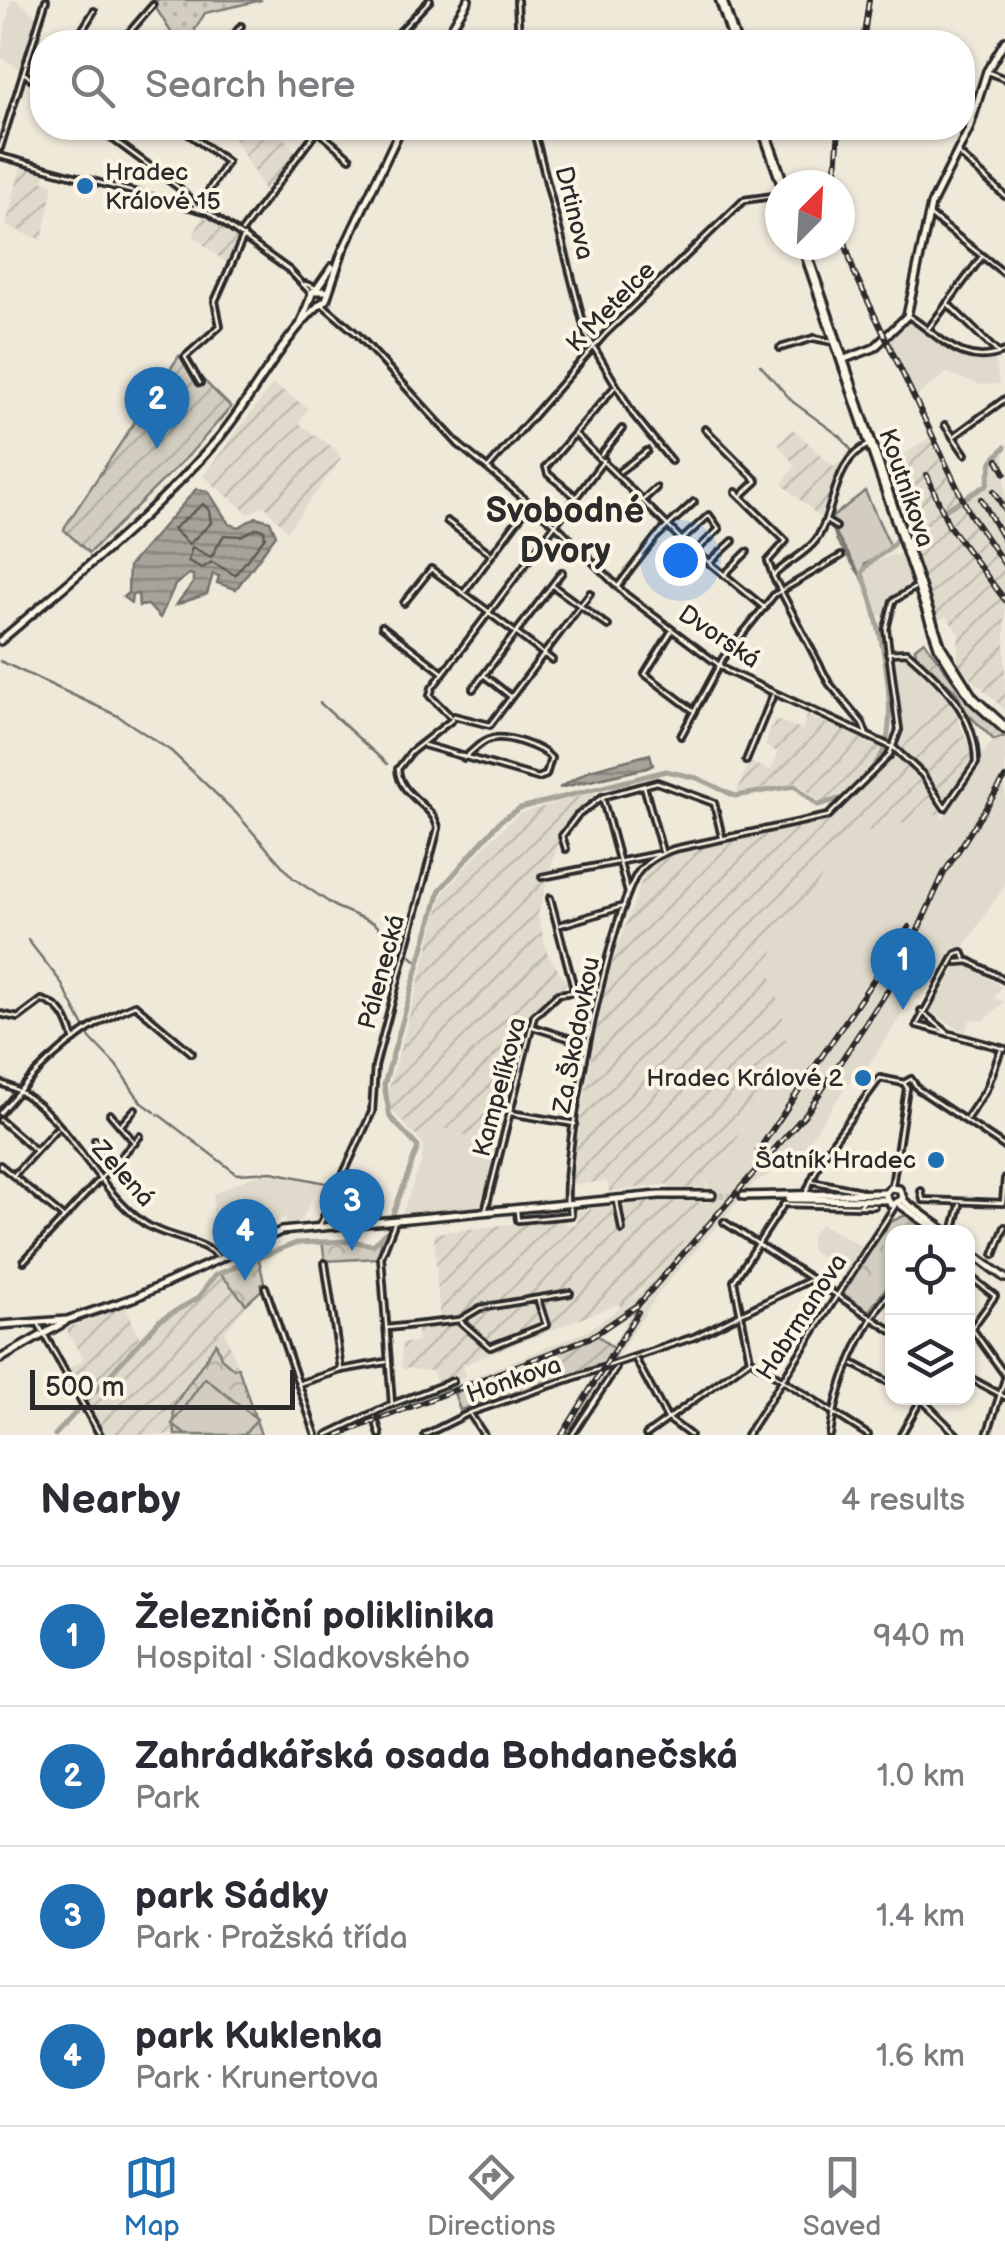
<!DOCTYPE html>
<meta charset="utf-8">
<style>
:root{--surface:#fff;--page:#f2f2f3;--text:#2b2b33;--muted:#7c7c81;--line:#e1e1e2;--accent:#1f6fb2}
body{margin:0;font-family:"Balsamiq Sans",sans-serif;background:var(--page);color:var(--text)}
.controls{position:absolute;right:30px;bottom:30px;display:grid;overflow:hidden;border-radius:20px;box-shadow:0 2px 8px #0004}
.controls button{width:90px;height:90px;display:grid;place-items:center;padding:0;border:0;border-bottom:2px solid var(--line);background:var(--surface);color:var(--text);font:50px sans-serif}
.compass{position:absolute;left:765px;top:170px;width:90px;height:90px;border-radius:50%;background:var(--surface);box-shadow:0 2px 8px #0004;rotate:24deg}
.scale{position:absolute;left:30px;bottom:25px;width:265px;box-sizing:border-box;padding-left:10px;border:5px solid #2b2b2b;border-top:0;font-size:28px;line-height:35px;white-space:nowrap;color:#2b2b2b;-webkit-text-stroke:8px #fcf5e5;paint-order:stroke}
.you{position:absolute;left:680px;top:560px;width:35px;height:35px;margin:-25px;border:8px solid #fff;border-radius:50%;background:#1a73e8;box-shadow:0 0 0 15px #1a73e833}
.badge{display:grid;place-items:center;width:65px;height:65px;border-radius:50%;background:var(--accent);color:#fff;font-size:32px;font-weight:700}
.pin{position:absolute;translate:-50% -82px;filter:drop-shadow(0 2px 5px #0008)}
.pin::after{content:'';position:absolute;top:52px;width:35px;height:30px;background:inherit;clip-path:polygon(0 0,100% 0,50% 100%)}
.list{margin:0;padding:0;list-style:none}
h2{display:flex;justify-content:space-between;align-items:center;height:130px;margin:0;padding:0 40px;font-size:42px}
h2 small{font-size:32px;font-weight:400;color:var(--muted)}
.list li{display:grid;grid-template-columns:65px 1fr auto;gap:30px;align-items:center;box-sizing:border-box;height:140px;padding:0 40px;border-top:2px solid var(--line)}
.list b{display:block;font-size:38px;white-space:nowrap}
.list p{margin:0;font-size:32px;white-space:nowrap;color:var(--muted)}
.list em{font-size:32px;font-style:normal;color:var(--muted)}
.icon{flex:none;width:55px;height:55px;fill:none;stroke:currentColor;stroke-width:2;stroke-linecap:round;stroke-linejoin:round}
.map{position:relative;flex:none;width:1005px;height:1435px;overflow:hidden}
.search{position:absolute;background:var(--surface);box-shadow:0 2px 8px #0004;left:30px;right:30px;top:30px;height:110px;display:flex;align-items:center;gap:25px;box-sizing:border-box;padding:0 35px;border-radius:40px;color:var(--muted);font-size:38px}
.sheet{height:690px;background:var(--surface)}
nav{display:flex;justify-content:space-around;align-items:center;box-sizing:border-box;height:140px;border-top:2px solid var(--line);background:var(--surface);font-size:28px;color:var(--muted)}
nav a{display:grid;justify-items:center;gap:5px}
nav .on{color:var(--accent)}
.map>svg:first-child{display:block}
.built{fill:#e0dacc}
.industrial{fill:url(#industrial-furrows)}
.grass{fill:url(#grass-dots);stroke:#7e7c76;stroke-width:2.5}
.park{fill:url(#park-crowns);stroke:#7e7c76;stroke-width:2.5}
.garden{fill:url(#garden-furrows);stroke:#7e7c76;stroke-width:2.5}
.pitch{fill:#d2cdc0;stroke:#7e7c76;stroke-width:2.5}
.water{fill:url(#water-rules);stroke:#75736d;stroke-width:2.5}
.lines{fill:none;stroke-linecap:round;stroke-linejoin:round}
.shore{stroke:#5c5b57;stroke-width:2.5}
.stream{stroke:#75736d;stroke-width:2.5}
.canal{stroke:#a6a399;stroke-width:5}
.secondary-tunnel{stroke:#c8c3b7;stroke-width:5;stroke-dasharray:5 2.5;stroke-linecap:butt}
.street-casing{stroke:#2b2b2b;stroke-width:10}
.secondary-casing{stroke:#2b2b2b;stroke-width:12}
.primary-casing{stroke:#2b2b2b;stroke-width:15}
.street{stroke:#fcf5e5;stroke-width:2.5}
.secondary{stroke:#fcf5e5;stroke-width:5}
.primary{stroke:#fcf5e5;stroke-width:8}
.rail-casing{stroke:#2b2b2b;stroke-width:6}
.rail{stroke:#fcf5e5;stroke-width:2.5;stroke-dasharray:8;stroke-linecap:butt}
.poi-dot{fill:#1f6fb2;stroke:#fcf5e5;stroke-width:4}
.labels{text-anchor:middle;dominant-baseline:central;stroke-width:8;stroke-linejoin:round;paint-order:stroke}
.poi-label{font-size:25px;fill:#2b2b2b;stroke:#fcf5e5;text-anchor:end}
.street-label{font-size:25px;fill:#2b2b2b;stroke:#fcf5e5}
.district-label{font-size:35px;font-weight:bold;fill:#2b2b2b;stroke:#fcf5e5}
</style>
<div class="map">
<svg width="1005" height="1435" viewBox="0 0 1005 1435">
<defs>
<pattern id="industrial-furrows" width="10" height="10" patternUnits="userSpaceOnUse" patternTransform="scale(2.5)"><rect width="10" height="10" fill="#e0dacc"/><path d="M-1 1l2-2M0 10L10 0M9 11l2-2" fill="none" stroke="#c0bbaf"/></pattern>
<pattern id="grass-dots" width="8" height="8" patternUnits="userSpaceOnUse" patternTransform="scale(2.5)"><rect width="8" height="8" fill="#d2cdc0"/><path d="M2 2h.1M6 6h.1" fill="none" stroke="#b4b0a5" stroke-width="1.8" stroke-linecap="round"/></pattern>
<pattern id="park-crowns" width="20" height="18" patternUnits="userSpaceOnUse" patternTransform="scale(2.5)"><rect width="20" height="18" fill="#d2cdc0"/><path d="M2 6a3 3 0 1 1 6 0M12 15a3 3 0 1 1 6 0" fill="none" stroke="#b4b0a5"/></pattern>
<pattern id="garden-furrows" width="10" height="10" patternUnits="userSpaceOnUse" patternTransform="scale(2.5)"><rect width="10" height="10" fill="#d2cdc0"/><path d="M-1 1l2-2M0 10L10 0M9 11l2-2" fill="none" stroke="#b4b0a5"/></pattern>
<pattern id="water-rules" width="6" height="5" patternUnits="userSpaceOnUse" patternTransform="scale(2.5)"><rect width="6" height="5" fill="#a6a399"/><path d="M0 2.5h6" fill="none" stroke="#87857d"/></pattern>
</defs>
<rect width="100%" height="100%" fill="#efe9da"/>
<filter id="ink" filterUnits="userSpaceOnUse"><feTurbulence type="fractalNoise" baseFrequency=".01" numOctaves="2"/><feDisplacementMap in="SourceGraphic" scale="20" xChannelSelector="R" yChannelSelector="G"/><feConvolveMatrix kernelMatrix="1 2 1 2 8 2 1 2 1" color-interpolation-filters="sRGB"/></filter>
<g filter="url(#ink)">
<g class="built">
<polygon points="11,0 17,0 38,18 20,69 0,57"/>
<polygon points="840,206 852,258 888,339 909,321 960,358 995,360 999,384 981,385 947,373 916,397 966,500 990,487 990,466 1005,449 1005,569 959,498 851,273 840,237"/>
<polygon points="891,555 902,555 910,583 891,599 884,617 876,612 865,575 868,566"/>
<polygon points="895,655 910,658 949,694 901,748 897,746 901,718 891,670"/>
<polygon points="1005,736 1005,885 965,946 950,953 921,1000 912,999 868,1066 859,1067 796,1160 755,1182 660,1291 565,1435 558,1435 629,1317 584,1343 346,1435 330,1435 587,1331 637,1296 711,1200 705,1178 713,1177 794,1045 782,1037 786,1026 772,978 772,954 830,864 850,835 941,813 943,818 982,759 981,755 994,740"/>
<polygon points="966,965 1002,987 994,998 1004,1002 985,1020 970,1020 965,1033 928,1010 957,967"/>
<polygon points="434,1127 498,1144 483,1205 401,1216 422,1160 423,1142"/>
<polygon points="274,1174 321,1180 301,1221 287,1224 285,1218 240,1236 238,1225 213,1214 213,1194 253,1176"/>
<polygon points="821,1224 863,1247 845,1274 811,1250 811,1234"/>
</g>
<g class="industrial">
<polygon points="243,128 272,128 297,151 266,194 232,135"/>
<polygon points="21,165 45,170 43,181 53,185 42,240 6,226"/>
<polygon points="203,216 240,238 229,265 193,236"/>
<polygon points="273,384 308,408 299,423 335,449 341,459 287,531 264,505 249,514 203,476"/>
<polygon points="793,429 834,467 855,451 829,497 823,520 782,484 795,466 778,443"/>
<polygon points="929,438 975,527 1005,569 1005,710 957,665 959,634 946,616 937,622 884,468"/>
<polygon points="949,694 975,763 946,802 901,749"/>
<polygon points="807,716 882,746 879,756 848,792 821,802 797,783 737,792 749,762 771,770 778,752 765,746 774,719 802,729"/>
<polygon points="894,754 927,788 941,813 849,836 772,953 772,978 786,1027 783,1037 795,1045 713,1177 705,1179 706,1189 669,1190 668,1184 609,1192 607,1181 570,1185 603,986 646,869 671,853 830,818"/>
<polygon points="594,792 597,800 577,815 559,840 538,915 547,953 567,983 531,1013 498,1144 435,1127 422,1143 392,1111 387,1096 443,894 486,844 518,814"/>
<polygon points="669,1198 709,1203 681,1244 623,1309 618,1304 463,1365 465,1377 438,1386 432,1371 401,1368 402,1344 418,1341 417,1329 440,1325 434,1233 563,1218 566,1225 577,1224 576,1211"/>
<polygon points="220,1273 247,1305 225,1332 238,1367 234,1369 221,1358 216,1344 173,1407 175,1435 102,1435 67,1369 84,1360 66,1329 125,1305 141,1340 160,1320 196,1300"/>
</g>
<polygon class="grass" points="151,0 262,0 205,13 195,29 197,42 177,42"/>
<g class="park">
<polygon points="924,641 966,698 1005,736 994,740 964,710 957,693 916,656 915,648"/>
<polygon points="906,1215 929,1232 892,1232 892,1280 869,1311 842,1293 890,1222"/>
<polygon points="384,1232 378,1258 325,1261 322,1241 374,1244"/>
<polygon points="258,1255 265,1287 246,1304 220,1273"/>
<polygon points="216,1343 221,1358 234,1369 238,1367 261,1435 175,1435 173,1407"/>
</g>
<g class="garden">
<polygon points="179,356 231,407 188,456 89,553 64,530 66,525"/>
<polygon points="598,1336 613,1348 603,1365 460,1410 454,1393"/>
</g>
<g class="pitch">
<polygon points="865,491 891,548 865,564 862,578 837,541 830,519"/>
<polygon points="205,1378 257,1419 244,1435 186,1435 172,1424"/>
</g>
<g class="water">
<polygon points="196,489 208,491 229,524 239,527 256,517 270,521 276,535 236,589 217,583 219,576 213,574 207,594 176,605 193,583 193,575 189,574 175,585 160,618 148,605 139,606 138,594 132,595 131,603 123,597 128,593 129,566"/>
<polygon points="650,754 653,765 647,768 559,788 590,770"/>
</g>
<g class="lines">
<g class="shore">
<polygon points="203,504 209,510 211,523 189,544 173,529"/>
<polygon points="257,528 264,530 265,537 235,575 212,562 202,568 188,561 192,547 211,557 224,535 241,536"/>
</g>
<g class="stream">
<polyline points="760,365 793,402 841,437 852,451"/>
<polyline points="831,523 834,498 853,460"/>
<polyline points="832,527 870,591"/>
<polyline points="0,661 118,716 171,751 236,813 293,878 336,907 374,923 404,950"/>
<polyline points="320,703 387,764"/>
<polyline points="28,940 60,981 90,1038 116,1065 141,1102 155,1112"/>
<polyline points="408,954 419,963"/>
<polyline points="158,1114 237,1174 272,1172 326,1183"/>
</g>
<g class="canal">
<polyline points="943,511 987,485 992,461 1005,447"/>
<path d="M854,789c10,-11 22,-23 29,-37 17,-38 -4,-141 -21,-178 7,-17 27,-19 35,-36"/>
<polyline points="393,1214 418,1147 390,1117 384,1085 440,890 500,821 520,808 666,771 697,778 735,796 795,786 818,805 846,797"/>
<polyline points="55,1435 160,1320 198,1298 215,1275 296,1243 349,1241 373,1245 386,1232"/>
</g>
<polyline class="secondary-tunnel" points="712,1195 743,1196"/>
<defs>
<g id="street">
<polyline points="517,0 519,42"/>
<polyline points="75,42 94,11"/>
<polyline points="121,42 153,5"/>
<polyline points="235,42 231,39 241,26"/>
<polyline points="390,42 430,0"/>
<polyline points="988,72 1005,79"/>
<polyline points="25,74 42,87"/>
<polyline points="98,128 178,187 198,208 227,162 181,128"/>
<polyline points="533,128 586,334 633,414 671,461"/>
<polyline points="318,131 350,158"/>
<polyline points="194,135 200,128"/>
<polyline points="0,148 46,0"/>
<polyline points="958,153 1005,196"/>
<polyline points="0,156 208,212 289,270 311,293"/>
<polyline points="930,215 1005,274"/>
<polyline points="242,231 319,128"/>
<polyline points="305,284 316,288"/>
<polyline points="947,303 998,353"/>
<path d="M322,304l36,31 101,110 97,80 70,70 101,76 167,77 28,26 23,34 31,-45c0,-49 -34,-81 -69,-111l-19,1"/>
<path d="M910,317c31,20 54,52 95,34"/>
<polyline points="929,328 981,258"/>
<polyline points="780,348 814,338 834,342"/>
<polyline points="200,383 185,357 220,326 215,301 244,236"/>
<polyline points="945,425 965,454"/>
<polyline points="705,429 757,481 742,495"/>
<polyline points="575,434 683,541 765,608"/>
<polyline points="953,437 1005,399"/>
<polyline points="601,455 622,429"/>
<polyline points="488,468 605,334 744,200 780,195"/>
<polyline points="620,471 647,451"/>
<polyline points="736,492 786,541 768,561 773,575"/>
<polyline points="575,496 548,474 546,467 614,388"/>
<polyline points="643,500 656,488"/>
<polyline points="447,521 490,553"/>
<polyline points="826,521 836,527"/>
<polyline points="683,539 709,515 719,529 696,551"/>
<polyline points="709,563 733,541"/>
<polyline points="724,575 747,552"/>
<polyline points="553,586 608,626"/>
<polyline points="618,586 656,537 694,502"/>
<polyline points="465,591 529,505"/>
<polyline points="404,603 431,569 488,611"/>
<polyline points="489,613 552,660"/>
<polyline points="382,626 442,672"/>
<polyline points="671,632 645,674 694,711"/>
<polyline points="485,676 510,696"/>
<polyline points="473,689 562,572"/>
<polyline points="454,716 490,725 590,593"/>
<polyline points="681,736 723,658 774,595 841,556"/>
<path d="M867,736l-5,-13 -33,-40 -56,-107c13,-14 32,-21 43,-36 20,-29 16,-80 53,-95"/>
<path d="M424,745l114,33 8,-3 5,-17c-10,-11 -45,-24 -61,-19 -9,2 -18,13 -26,19"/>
<polyline points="746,761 773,695"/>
<polyline points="644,786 662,851"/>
<polyline points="566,849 562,836 577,816 601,798"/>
<polyline points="542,877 658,854"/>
<polyline points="628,893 602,797 657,782 714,803 722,837"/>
<polyline points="550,898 574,988"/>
<polyline points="560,925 624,906"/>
<polyline points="965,959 962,952 956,954 917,1025 1005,1049"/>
<polyline points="957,962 969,961 1005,980"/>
<polyline points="921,1011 949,1034"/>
<path d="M0,1014l18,4 24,-18c21,6 26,21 32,40"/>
<polyline points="533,1027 587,1044"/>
<path d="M0,1083c65,21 89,99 141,138 22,17 58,17 76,35"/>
<polyline points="904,1083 911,1079 918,1089 1005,1147"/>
<path d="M0,1113c36,-44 82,-88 135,-108l57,48"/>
<polyline points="510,1113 575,1124"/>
<polyline points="110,1114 135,1143"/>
<polyline points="967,1118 986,1090 1001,1050"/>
<polyline points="0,1120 35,1150"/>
<polyline points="120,1126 135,1109"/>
<polyline points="95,1140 115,1164"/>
<polyline points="0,1165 63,1217"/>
<polyline points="14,1175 56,1129"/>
<polyline points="811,1181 861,1191"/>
<polyline points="892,1186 907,1088 904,1083"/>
<polyline points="921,1191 923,1200 1003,1203 1005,1179"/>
<polyline points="805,1195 822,1157 880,1078 904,1083"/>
<polyline points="617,1201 622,1230"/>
<polyline points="863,1202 860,1206 784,1204 734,1281 750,1359 868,1435"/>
<path d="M567,1203c-4,-58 41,-280 70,-329 9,-13 22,-20 37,-25l154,-33 61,-60 10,-26 -13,-101 7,-28 21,-13"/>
<polyline points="862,1206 874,1206"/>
<polyline points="486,1208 534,1016 558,994 598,989"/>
<polyline points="517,1211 518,1220 571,1215 570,1206"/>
<polyline points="724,1222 892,1331"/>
<path d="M320,1225l52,-113 3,-46 63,-238c-5,-25 -38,-30 -40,-59l13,-17 42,-33 -23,-23 2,-8 172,-228"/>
<polyline points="953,1232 960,1205"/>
<polyline points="994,1255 1005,1227"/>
<polyline points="24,1261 140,1136"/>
<polyline points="325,1263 341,1370"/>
<polyline points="968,1275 995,1296 972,1328"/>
<polyline points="265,1287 316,1435"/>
<polyline points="461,1322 490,1347 546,1325 538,1300"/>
<polyline points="38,1323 100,1435"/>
<polyline points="968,1323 1005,1375"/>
<polyline points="387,1328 460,1320 480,1308 570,1293"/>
<polyline points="636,1360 667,1418 690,1435"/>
<polyline points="854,1364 892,1384"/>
<polyline points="968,1377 1005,1397"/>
<polyline points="298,1384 341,1370 386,1362"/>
<polyline points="920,1398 957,1435"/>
<polyline points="393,1404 453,1381"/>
<polyline points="470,1414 484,1435"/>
<polyline points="375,1418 380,1435"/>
<polyline points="327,1435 392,1404 381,1257 394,1224"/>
<polyline points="425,1435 469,1413 694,1337 812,1279"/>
<polyline points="572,1435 616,1368"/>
<polyline points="646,1435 749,1360"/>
<polyline points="747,1435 895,1206"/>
<path d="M830,1435c7,-52 30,-105 62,-146"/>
<polyline points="901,1435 922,1398"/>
<polyline points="987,1435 1005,1379"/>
</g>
<g id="secondary">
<polyline points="443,42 468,0"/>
<polyline points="318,287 332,267"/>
<polyline points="320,304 326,300 342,252 401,128"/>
<polyline points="301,323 313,291 325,291"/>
<polyline points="842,360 874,348 907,316 931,205 969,129 987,71 1005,41"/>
<path d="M0,641c76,-65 154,-127 219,-203 34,-41 63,-100 101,-134"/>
<polyline points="743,1196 885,1193"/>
<polyline points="789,1199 885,1200"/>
<polyline points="903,1199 891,1205 885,1194 890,1188 899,1189 905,1202 947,1232"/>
<polyline points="899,1204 939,1232"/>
<polyline points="968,1251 1005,1278"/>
<polyline points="0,1325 67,1320 136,1297 281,1231 659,1195 712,1195"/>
<polyline points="0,1359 65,1322"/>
</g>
<g id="primary">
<polyline points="721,0 735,42"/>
<polyline points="763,128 783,185"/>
<polyline points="803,245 940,647 972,698 1005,728"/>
</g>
</defs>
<use href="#street" class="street-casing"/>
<use href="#secondary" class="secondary-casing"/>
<use href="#primary" class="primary-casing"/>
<use href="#street" class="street"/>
<use href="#secondary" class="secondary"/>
<use href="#primary" class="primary"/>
<defs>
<g id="rail">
<polyline points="863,42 869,0"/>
<polyline points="835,185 839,128"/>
<polyline points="840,225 854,272 970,514 1005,565"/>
<polyline points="998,460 1005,473"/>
<polyline points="927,475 949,526 1005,600"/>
<polyline points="994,491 1005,510"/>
<polyline points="981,499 1005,542"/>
<polyline points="758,1151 909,927"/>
<polyline points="338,1435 591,1337 638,1305 808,1111 897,976 944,873 1005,778"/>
<polyline points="562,1435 638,1312"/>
</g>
</defs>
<use href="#rail" class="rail-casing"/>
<use href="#rail" class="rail"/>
</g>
</g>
<g class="poi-dot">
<circle cx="85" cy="186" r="10"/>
<circle cx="863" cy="1078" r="10"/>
<circle cx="936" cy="1160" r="10"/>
</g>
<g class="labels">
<g class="poi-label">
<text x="105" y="172" text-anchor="start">Hradec<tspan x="105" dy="29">Králové 15</tspan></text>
<text x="843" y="1078">Hradec Králové 2</text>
<text x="916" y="1160">Šatník Hradec</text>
</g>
<g class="street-label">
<text transform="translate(574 213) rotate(76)">Drtinova</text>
<text transform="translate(611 307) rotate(-46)">K Metelce</text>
<text transform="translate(906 488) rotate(71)">Koutníkova</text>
<text transform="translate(719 637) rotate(34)">Dvorská</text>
<text transform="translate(382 972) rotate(-75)">Pálenecká</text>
<text transform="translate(577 1035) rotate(-79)">Za Škodovkou</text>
<text transform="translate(500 1087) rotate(-75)">Kampelíkova</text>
<text transform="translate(123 1174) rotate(48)">Zelená</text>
<text transform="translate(802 1317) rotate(-57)">Habrmanova</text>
<text transform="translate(514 1380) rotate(-19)">Honkova</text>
</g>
<g class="district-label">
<text x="565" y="511">Svobodné<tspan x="565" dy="40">Dvory</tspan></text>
</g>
</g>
</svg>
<div class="controls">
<button><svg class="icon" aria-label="locate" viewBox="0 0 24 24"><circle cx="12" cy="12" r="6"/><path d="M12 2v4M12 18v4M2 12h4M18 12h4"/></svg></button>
<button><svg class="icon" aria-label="layers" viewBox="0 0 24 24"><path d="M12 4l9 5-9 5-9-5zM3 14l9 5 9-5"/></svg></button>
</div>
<svg class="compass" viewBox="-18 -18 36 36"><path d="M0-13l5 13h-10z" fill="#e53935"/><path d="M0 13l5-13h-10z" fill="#7c7c81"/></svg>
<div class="scale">500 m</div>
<div class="you"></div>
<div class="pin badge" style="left:903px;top:1010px">1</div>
<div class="pin badge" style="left:157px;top:449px">2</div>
<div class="pin badge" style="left:352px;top:1251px">3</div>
<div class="pin badge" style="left:245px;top:1281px">4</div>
<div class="search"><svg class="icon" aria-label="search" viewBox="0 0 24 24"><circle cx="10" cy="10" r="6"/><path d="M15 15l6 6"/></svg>Search here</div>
</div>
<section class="sheet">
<h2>Nearby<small>4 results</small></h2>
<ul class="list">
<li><span class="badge">1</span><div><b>Železniční poliklinika</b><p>Hospital · Sladkovského</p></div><em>940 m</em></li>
<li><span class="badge">2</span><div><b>Zahrádkářská osada Bohdanečská</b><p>Park</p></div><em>1.0 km</em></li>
<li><span class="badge">3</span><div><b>park Sádky</b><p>Park · Pražská třída</p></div><em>1.4 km</em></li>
<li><span class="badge">4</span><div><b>park Kuklenka</b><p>Park · Krunertova</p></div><em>1.6 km</em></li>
</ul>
</section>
<nav>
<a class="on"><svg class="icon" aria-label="map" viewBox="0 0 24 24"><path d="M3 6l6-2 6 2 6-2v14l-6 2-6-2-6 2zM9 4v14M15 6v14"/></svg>Map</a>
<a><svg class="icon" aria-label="directions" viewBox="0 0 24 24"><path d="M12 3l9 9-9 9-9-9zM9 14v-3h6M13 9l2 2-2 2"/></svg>Directions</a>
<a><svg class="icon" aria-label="saved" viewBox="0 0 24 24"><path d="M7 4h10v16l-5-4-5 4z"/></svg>Saved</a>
</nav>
